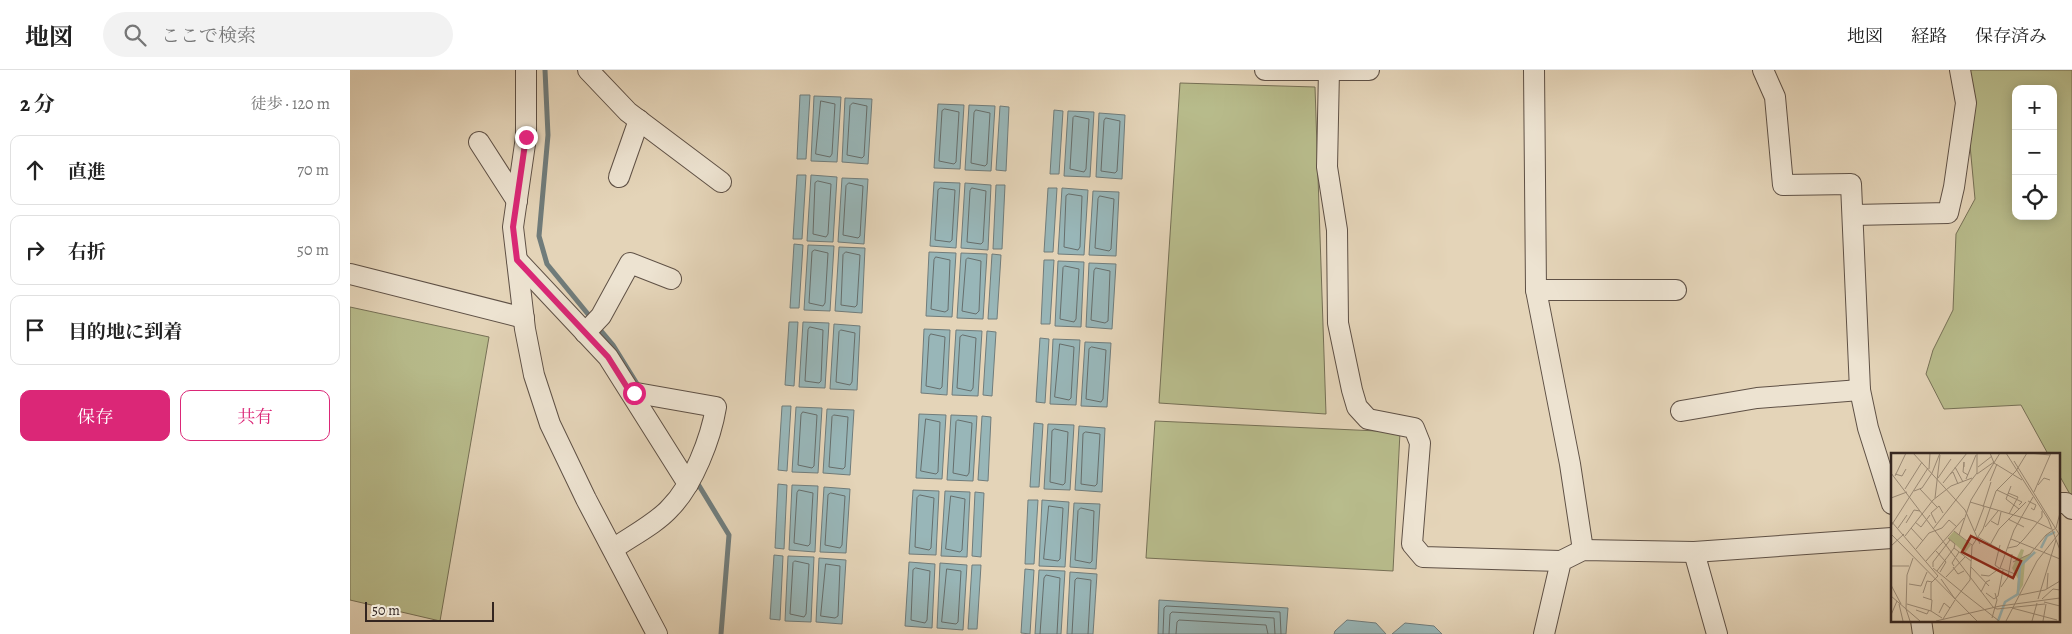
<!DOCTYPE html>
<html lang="ja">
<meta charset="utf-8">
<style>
:root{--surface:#fff;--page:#f2f2f2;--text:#222;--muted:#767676;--line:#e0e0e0;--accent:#db2777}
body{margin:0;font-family:Alegreya,"Noto Serif JP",serif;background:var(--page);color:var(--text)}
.controls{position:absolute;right:15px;top:15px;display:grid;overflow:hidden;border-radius:10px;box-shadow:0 2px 12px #0003}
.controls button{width:45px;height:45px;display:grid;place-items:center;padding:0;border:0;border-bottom:1px solid var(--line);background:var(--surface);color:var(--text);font:25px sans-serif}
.scale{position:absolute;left:15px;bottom:12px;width:129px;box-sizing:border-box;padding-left:5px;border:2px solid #332520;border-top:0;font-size:14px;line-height:18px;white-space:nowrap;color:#332520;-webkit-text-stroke:4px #ede3d1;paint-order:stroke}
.stop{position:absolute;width:15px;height:15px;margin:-11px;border:4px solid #db2777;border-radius:50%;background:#fff}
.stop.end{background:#db2777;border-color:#fff;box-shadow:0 1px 5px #0008}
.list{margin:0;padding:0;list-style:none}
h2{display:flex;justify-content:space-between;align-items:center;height:65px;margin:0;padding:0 20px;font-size:21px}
h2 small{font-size:16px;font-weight:400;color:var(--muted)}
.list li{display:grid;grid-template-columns:32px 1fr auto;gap:15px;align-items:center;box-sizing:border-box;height:70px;margin:0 10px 10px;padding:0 10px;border:1px solid var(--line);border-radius:10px}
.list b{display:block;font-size:19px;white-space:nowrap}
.list em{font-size:16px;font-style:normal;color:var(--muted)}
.actions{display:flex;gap:10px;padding:15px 20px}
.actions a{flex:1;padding:11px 0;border:1px solid var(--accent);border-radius:10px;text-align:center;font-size:18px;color:var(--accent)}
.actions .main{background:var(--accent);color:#fff}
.icon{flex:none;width:28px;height:28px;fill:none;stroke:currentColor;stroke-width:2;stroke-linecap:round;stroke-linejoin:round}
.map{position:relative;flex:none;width:1722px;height:564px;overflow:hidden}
header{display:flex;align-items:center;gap:30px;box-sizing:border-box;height:70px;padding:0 25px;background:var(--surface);border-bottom:1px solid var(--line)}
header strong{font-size:24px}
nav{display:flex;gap:28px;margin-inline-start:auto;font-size:18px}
.search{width:350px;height:45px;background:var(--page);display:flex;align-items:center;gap:12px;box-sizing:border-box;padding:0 18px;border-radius:28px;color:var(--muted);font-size:19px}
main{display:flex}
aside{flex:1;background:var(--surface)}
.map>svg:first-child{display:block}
.green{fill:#b8bc8c;stroke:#767056;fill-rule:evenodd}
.water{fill:#98b6b8;stroke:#707c7b}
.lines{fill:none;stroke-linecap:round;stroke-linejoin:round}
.shore{stroke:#666e6c;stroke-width:1}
.stream{stroke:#707c7b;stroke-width:5}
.minor-casing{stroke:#5f5146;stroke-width:22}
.minor{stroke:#ede3d1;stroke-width:20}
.route{stroke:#db2777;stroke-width:6}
.inset-river{fill:none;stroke:#98b6b8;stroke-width:2.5}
.inset-road{fill:none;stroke:#9d8e7b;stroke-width:1}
.view{fill:#8f2418;fill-opacity:0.15;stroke:#8f2418;stroke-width:2.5}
.inset-edge{fill:none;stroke:#332520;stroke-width:2.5}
</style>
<header>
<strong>地図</strong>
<div class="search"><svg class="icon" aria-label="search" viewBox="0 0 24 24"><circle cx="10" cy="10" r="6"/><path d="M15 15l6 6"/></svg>ここで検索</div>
<nav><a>地図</a><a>経路</a><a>保存済み</a></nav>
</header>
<main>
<aside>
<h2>2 分<small>徒歩 · 120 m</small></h2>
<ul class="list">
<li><svg class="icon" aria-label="ahead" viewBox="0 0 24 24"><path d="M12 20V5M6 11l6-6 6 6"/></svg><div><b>直進</b></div><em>70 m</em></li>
<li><svg class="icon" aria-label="right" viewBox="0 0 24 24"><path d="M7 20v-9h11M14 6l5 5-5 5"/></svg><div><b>右折</b></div><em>50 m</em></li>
<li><svg class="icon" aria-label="arrive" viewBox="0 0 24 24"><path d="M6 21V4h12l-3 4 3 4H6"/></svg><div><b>目的地に到着</b></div></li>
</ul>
<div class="actions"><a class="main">保存</a><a>共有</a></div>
</aside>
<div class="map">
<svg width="1722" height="564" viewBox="0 0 1722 564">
<rect width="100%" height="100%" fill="#e4d4b8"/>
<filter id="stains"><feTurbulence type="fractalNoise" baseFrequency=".004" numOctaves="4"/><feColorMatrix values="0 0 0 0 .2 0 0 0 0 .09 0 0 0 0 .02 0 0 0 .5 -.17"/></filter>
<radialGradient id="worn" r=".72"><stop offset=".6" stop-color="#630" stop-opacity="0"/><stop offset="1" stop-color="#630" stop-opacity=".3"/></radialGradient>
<g class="green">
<path d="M1613,0h109v428l-14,-25v-19h-10l-27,-49 -77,4 -18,-35 7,-24 20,-40 3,-76 19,-35zM1666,19h37v127h-37z"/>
<polygon points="830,13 965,17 976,344 809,333"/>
<polygon points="0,237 139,267 90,551 0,530"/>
<polygon points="805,351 1050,362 1043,501 796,488"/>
</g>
<g class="water">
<polygon points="450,25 460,25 456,89 447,89"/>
<polygon points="464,26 491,27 487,92 461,91"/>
<polygon points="495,28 522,29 518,94 492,92"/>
<polygon points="588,34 614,35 610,99 584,98"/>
<polygon points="619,35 645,36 641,101 615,100"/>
<polygon points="650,36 659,37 656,101 646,100"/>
<polygon points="704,40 713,41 709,104 700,104"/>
<polygon points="718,41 744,42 740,107 714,106"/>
<polygon points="749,43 775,45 772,109 746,107"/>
<polygon points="447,105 456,105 452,169 443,169"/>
<polygon points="461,105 487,107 483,172 457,171"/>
<polygon points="492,108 518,109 514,174 488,172"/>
<polygon points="584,112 610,113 606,178 580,176"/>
<polygon points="615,113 641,115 638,180 611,178"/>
<polygon points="646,115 655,115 652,179 643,179"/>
<polygon points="698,118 707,118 703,182 694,182"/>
<polygon points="712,118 738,120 734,185 708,184"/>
<polygon points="743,121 769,122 766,186 739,185"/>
<polygon points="444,174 453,175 449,238 440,238"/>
<polygon points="458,175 484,176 480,241 454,240"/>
<polygon points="489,177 515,178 512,243 485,241"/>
<polygon points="579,182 606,183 602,247 576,246"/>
<polygon points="611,183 637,184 633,249 607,248"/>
<polygon points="642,184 651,185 647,249 638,249"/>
<polygon points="694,190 704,190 700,254 691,254"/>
<polygon points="708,191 734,192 731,257 705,256"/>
<polygon points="739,193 766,194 762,259 736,257"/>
<polygon points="439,252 448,252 444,316 435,315"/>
<polygon points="453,252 479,253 475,318 449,317"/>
<polygon points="484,254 510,256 507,320 480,319"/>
<polygon points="574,259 600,260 597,325 571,323"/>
<polygon points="606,260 632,261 628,326 602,325"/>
<polygon points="637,261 646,262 642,326 633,325"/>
<polygon points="690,268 699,269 695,333 686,332"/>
<polygon points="703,269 730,270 726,335 700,334"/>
<polygon points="735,272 761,273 757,337 731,336"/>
<polygon points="432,336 441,336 437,401 428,400"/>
<polygon points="446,337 472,338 468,403 442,402"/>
<polygon points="477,339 504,340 500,405 473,403"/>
<polygon points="569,344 596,345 592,409 566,408"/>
<polygon points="601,345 627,346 623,411 597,410"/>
<polygon points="632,346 641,347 638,411 628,410"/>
<polygon points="684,353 693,354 689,417 680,417"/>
<polygon points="698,354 724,355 720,420 694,419"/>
<polygon points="729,356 755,358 752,422 725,420"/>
<polygon points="428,414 437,415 434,479 425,478"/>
<polygon points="442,415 468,416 465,482 439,480"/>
<polygon points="474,417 500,419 496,483 470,482"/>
<polygon points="563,420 589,421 586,485 559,484"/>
<polygon points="595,421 620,422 617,487 591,486"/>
<polygon points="625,422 634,423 631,487 622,486"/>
<polygon points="678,430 688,430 684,494 675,494"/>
<polygon points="692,430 719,432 715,497 689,496"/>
<polygon points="724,433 750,434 746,499 720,497"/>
<polygon points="424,485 433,486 430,550 420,549"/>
<polygon points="438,486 464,487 461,552 435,551"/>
<polygon points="469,488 496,490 492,554 466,552"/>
<polygon points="559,492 585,494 582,558 555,556"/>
<polygon points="590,493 617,495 613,560 587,558"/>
<polygon points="622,495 631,495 627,559 618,559"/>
<polygon points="675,499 684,500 680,564 671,563"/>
<polygon points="689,500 715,501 711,564 685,564"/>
<polygon points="720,502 747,504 743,564 717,564"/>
<polygon points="809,530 938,538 936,564 808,564"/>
<polygon points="997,550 1026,553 1036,564 984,564 985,561"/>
<polygon points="1055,553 1084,556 1092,564 1042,564"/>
</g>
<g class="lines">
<g class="shore">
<polygon points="471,31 485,34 482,84 480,87 466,84"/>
<polygon points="503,33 517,36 514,86 512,88 497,85 500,36"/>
<polygon points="595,39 609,42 606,92 604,94 589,91 592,41"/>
<polygon points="626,40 640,43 637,94 635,96 621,93 624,43"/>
<polygon points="725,46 739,49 736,99 734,102 720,99 723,48"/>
<polygon points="756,48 770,51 767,101 765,103 751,101 754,51"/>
<polygon points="468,111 481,114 478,164 476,167 463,164 465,113"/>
<polygon points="499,113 513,116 510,166 508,168 493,165 496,116"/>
<polygon points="591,118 605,120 602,170 600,172 585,170 588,120"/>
<polygon points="622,118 636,121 633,172 631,174 617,172 620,121"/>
<polygon points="719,124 732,126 730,177 728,180 714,177 716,126"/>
<polygon points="750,126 764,129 761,179 759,181 745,178 748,129"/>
<polygon points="465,180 478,183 475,233 473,236 459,233 462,182"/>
<polygon points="496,182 510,185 507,235 505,237 491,235 493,185"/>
<polygon points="586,187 600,190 598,240 595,242 581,239 584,190"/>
<polygon points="618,188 631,191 629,241 626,244 612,241 616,190"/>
<polygon points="715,196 729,199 726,249 724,252 710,249 713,198"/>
<polygon points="746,198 760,201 758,251 755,253 741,250 744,201"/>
<polygon points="460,257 473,260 471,311 469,313 455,311 458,260"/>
<polygon points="491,260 505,263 502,312 500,315 486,312 489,262"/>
<polygon points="581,264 595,267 592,317 590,319 576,316 579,267"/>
<polygon points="613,265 626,268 623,318 621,321 607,318 610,267"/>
<polygon points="710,274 724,277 721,328 719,330 705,327"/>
<polygon points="742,277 756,280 753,329 751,332 736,329 739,279"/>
<polygon points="453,342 467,345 464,396 462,398 448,395 451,345"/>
<polygon points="484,345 498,347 495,397 493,399 479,397 482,347"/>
<polygon points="576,349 590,352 588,402 586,404 571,401"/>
<polygon points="608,350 622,353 619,403 617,406 603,403 606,352"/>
<polygon points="705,359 718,362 715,413 713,415 700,412 702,361"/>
<polygon points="736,362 750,364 747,414 745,416 731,414 733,364"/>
<polygon points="449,420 463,423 460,474 458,476 444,473 447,423"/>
<polygon points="481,423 495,426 492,475 490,478 475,475 478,425"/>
<polygon points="570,425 584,428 581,478 579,480 565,477 567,428"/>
<polygon points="601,426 615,429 612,480 610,482 596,479"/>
<polygon points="699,436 713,438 710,489 708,491 694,489"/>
<polygon points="731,438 744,441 742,491 740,493 725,490 728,441"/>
<polygon points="445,491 459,494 456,544 454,547 440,544 443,493"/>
<polygon points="476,494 490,496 488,546 485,548 471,546"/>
<polygon points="566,498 580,501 577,550 575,553 561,550 563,500"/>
<polygon points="597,499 611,501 608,552 606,554 592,552"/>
<polyline points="690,564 694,508 696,505 710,508 707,564"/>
<polyline points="722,564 725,510 727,508 741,510 738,564"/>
<polyline points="813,564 814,538 816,536 930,542 931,564"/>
<polyline points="819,564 820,544 822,542 924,548 925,564"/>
<polyline points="826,564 827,552 829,550 916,555 918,564"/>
</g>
<g class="stream">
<polyline points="195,0 198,65 189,166 197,194 242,249"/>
<polyline points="247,256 263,275 289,317"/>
<polyline points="345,409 379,465 371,564"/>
</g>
<defs>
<g id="minor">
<polyline points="176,0 176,67 163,157 175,259 184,305 200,354 236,429 307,564"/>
<polyline points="238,0 278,42 371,112"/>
<polyline points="915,0 1019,0"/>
<polyline points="979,0 977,97 987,160 988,253 1002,320 1007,337 1018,349 1064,358 1070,373 1062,474 1073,487 1211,491"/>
<polyline points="1184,0 1186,220 1220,394 1233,480"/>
<polyline points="1413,0 1425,27 1433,115 1501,114 1510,320 1518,358 1542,434"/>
<polyline points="129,72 167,131"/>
<polyline points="269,107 289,50"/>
<polyline points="1503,145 1598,143 1604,117 1616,33 1610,0"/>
<polyline points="167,190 258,287 338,414"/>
<polyline points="0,204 174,248"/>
<polyline points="1186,220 1326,220"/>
<polyline points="235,263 251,246 280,193 321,209"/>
<polyline points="1331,341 1407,328 1510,320"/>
<polyline points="1708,433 1716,433 1722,439"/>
<path d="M263,479c17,-12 44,-26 57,-41 23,-23 41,-70 46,-101l-85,-15"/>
<polyline points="1344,482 1367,564"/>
<polyline points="1571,550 1573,564"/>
<polyline points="1194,564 1211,491 1233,480 1344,482 1542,468"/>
</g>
</defs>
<use href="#minor" class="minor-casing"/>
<use href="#minor" class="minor"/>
</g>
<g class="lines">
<polyline class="route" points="176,67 163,157 167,190 258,287 280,322 284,323"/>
</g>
<g transform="translate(1541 383)">
<rect width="169" height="169" fill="#e4d4b8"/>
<path d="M63,78l17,14 -6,8 -17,-15zM130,96l3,1 -2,7 15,-5 -12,10 -2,23 -7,12 2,-18 -6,-11z" fill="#b8bc8c"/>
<path class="inset-river" d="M150,95l6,-12 8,-4M107,168l7,-19 13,-8 2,-28 15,-14"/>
<path class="inset-road" d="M22,0l52,57 15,34M99,0l4,10 28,17M115,0l42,66 12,31M138,0l21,2M123,8l45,73M64,14l8,15M73,14v-5l-1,10 5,3M87,14l14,-11M38,16l1,-16M0,20l102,134 4,2 48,-5M4,21l7,2 4,-7M59,21l3,-2 5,12M86,21l17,-12M4,23l11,-23M47,25l13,-19M75,26l10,-24M99,28l7,-17M52,30l24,-30M147,32l6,-7 6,2M120,33l-5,13 13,10M14,36l17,-27M29,36l17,18M106,37l25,12 -3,3M23,38l8,-3 10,-15 8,-20M143,39l17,-39M117,40l10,4 -9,17M0,45l16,-6M44,45l5,-43M137,48l8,4 -2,5 -3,-2M79,49l64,19 17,8M92,54l8,-25M117,66l16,8M0,68l47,55 -7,7v17M100,68l7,4 3,-13M24,69l6,5 9,-12M15,70l8,-13 6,1M45,70l-5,-10 8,-7 4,7M0,73l37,-58M94,74l13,-16M7,75l9,-13M20,75l12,13M42,76l44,-56v-20M63,78l18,14M84,78l9,-24M0,81l86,87M68,82l12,-35 29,-47M14,83l28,-36 18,-14 21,-8M87,84l28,16M57,85l7,6 -1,4 17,13M120,86l49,20M99,92l9,-16 27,-27M0,93l13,-12M117,95l9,-2 7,-7 18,-22v-6M25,96l13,-16 13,-5 7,-8 8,7M45,98l10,11 -6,10M35,108l38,-43M122,109l17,-8 16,-19 10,-7 4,-15M0,113h18M63,113l-2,-3 7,-11M42,114v-5l17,-22M62,114l5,7 6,-3M80,114l18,19M42,115l29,24M108,115l-4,-3 5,-20M109,115l14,-38 19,-33M46,118l17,-23M90,122l8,1 11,-8 15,6 -1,4M55,124l19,-20M50,126l14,20M18,131l12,2 6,-14M0,132l10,19M110,134l7,-10 4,-23M156,136l1,-16M71,139l37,29M90,139l5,-10 4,-2M32,140l4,-12 5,1M95,140l8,6 4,-3 5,-26M129,142l25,-5 15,-9M0,143l29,25M32,144l9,3 -1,11M64,146l15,-19 2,-34 11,-17 13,-38 20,-20 11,-18M147,146l18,-59M151,146l11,-10 7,1M153,149l16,4M8,151l4,17M16,151l24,7 11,7M121,155l45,12M25,157l11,4 2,-4M48,160l5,-10 6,5M0,162l6,-14M101,165l5,-18 -2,-7M52,166l12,-19M19,168l-4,-12 1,-34 6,-17M45,168l64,-15 60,-8M115,168l31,-60 23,-29M141,168l5,-18M152,168l3,-17"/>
<path class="view" d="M80,83l50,25 -8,17 -51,-26z"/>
<rect width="169" height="169" class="inset-edge"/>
</g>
<rect width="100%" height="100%" filter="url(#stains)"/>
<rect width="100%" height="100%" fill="url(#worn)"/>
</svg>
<div class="controls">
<button>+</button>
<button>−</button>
<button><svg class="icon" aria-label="locate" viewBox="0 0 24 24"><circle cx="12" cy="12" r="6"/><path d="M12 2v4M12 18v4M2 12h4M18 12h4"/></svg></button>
</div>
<div class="scale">50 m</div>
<div class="stop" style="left:284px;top:323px"></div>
<div class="stop end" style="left:176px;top:67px"></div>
</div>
</main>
